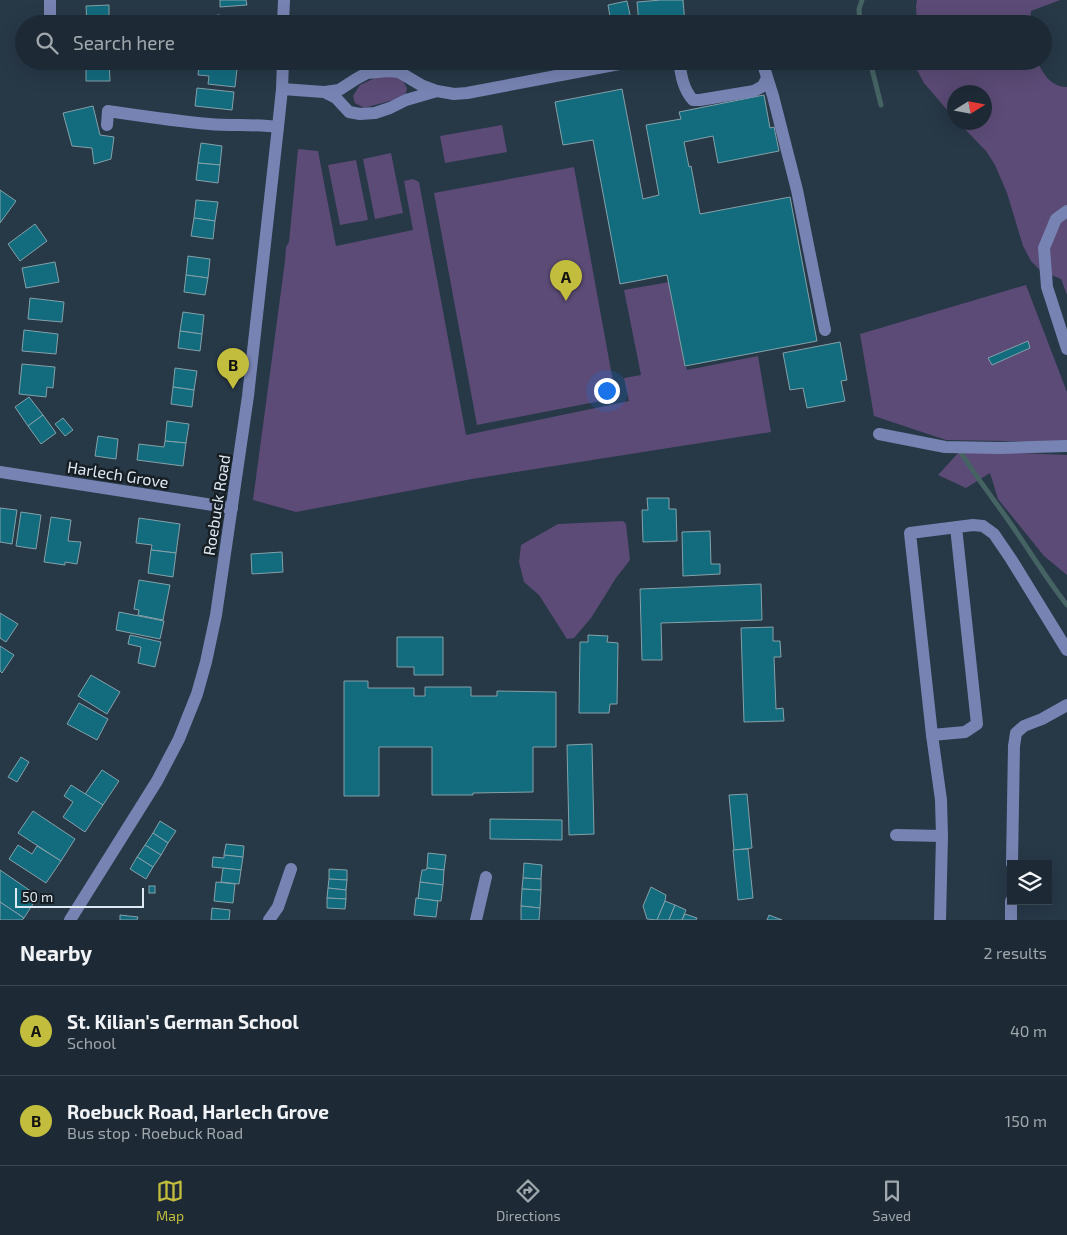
<!DOCTYPE html>
<meta charset="utf-8">
<style>
:root{--surface:#1d2a35;--page:#25323d;--text:#f1f3f6;--muted:#a0a7ad;--line:#3b4650;--accent:#c3bd3e}
body{margin:0;font-family:"Exo 2",sans-serif;background:var(--page);color:var(--text)}
.controls{position:absolute;right:15px;bottom:15px;display:grid;overflow:hidden;border-radius:0px;box-shadow:0 5px 20px #0002}
.controls button{width:45px;height:45px;display:grid;place-items:center;padding:0;border:0;border-bottom:1px solid var(--line);background:var(--surface);color:var(--text);font:25px sans-serif}
.compass{position:absolute;left:947px;top:85px;width:45px;height:45px;border-radius:50%;background:var(--surface);box-shadow:0 5px 20px #0002;rotate:79deg}
.scale{position:absolute;left:15px;bottom:12px;width:129px;box-sizing:border-box;padding-left:5px;border:2px solid #dfe9f3;border-top:0;font-size:14px;line-height:18px;white-space:nowrap;color:#dfe9f3;-webkit-text-stroke:4px #171f25;paint-order:stroke}
.you{position:absolute;left:606px;top:390px;width:18px;height:18px;margin:-12px;border:4px solid #fff;border-radius:50%;background:#1a73e8;box-shadow:0 0 0 8px #1a73e833}
.badge{display:grid;place-items:center;width:32px;height:32px;border-radius:50%;background:var(--accent);color:#111;font-size:16px;font-weight:700}
.pin{position:absolute;translate:-50% -41px;filter:drop-shadow(0 1px 2px #0008)}
.pin::after{content:'';position:absolute;top:26px;width:18px;height:15px;background:inherit;clip-path:polygon(0 0,100% 0,50% 100%)}
.list{margin:0;padding:0;list-style:none}
h2{display:flex;justify-content:space-between;align-items:center;height:65px;margin:0;padding:0 20px;font-size:21px}
h2 small{font-size:16px;font-weight:400;color:var(--muted)}
.list li{display:grid;grid-template-columns:32px 1fr auto;gap:15px;align-items:center;box-sizing:border-box;height:90px;padding:0 20px;border-top:1px solid var(--line)}
.list b{display:block;font-size:19px;white-space:nowrap}
.list p{margin:0;font-size:16px;white-space:nowrap;color:var(--muted)}
.list em{font-size:16px;font-style:normal;color:var(--muted)}
.icon{flex:none;width:28px;height:28px;fill:none;stroke:currentColor;stroke-width:2;stroke-linecap:round;stroke-linejoin:round}
.map{position:relative;flex:none;width:1067px;height:920px;overflow:hidden}
.search{position:absolute;background:var(--surface);box-shadow:0 5px 20px #0002;left:15px;right:15px;top:15px;height:55px;display:flex;align-items:center;gap:12px;box-sizing:border-box;padding:0 18px;border-radius:28px;color:var(--muted);font-size:19px}
.sheet{height:245px;background:var(--surface)}
nav{display:flex;justify-content:space-around;align-items:center;box-sizing:border-box;height:70px;border-top:1px solid var(--line);background:var(--surface);font-size:14px;color:var(--muted)}
nav a{display:grid;justify-items:center;gap:2px}
nav .on{color:var(--accent)}
.map>svg:first-child{display:block}
.green{fill:#5b4b76}
.lines{fill:none;stroke-linecap:round;stroke-linejoin:round}
.stream{stroke:#466364;stroke-width:5}
.building{fill:#136b7e;stroke:#84a1a9}
.minor{stroke:#7783b2;stroke-width:12}
.labels{text-anchor:middle;dominant-baseline:central;stroke-width:5;stroke-linejoin:round;paint-order:stroke}
.street-label{font-size:16px;fill:#dfe9f3;stroke:#171f25}
</style>
<div class="map">
<svg width="1067" height="920" viewBox="0 0 1067 920">
<rect width="100%" height="100%" fill="#273847"/>
<g class="green">
<polygon points="917,0 1060,0 1031,11 1030,24 917,24 916,6"/>
<path d="M917,61h120c6,13 14,26 30,26v208l-6,-16 -20,-8 -10,-10 -8,-15 -16,-53 -12,-28 -9,-14 -27,-28 25,-1v-30h-30v26l-30,-35 -7,-13z"/>
<polygon points="379,76 400,76 407,88 406,93 397,99 364,108 355,103 353,96 360,85"/>
<polygon points="502,125 507,152 445,163 440,136"/>
<polygon points="298,149 318,151 336,246 413,230 404,181 413,179 419,182 466,435 629,401 624,378 641,375 624,290 669,282 685,367 686,367 687,370 758,356 771,432 472,479 296,512 253,500 285,261 286,247 289,242"/>
<polygon points="391,153 403,213 375,219 363,159"/>
<polygon points="356,160 368,220 340,225 328,165"/>
<polygon points="574,167 616,398 477,425 434,193"/>
<polygon points="1026,285 1067,392 1067,442 946,440 874,416 860,334"/>
<polygon points="960,451 1067,455 1067,575 1044,556 998,499 990,473 966,488 938,475"/>
<polygon points="623,521 626,524 630,560 616,578 591,618 574,638 567,639 539,595 524,582 519,562 521,545 558,524"/>
</g>
<g class="lines">
<g class="stream">
<polyline points="860,24 859,9 862,0"/>
<polyline points="870,61 881,105"/>
<path d="M960,451c16,26 35,50 53,76 18,26 34,53 54,78"/>
</g>
</g>
<g class="building">
<polygon points="220,0 246,0 247,5 220,7"/>
<polygon points="661,0 683,0 685,24 639,24 637,2"/>
<polygon points="627,1 632,24 601,24 611,22 608,5"/>
<polygon points="109,5 109,24 87,24 86,6"/>
<polygon points="217,15 243,18 243,24 216,24"/>
<polygon points="86,61 109,61 110,81 86,81"/>
<polygon points="199,65 237,69 235,87 208,84 209,76 198,75"/>
<polygon points="197,88 234,92 232,110 195,106"/>
<polygon points="622,89 643,199 659,195 646,125 681,119 679,112 764,95 770,128 774,127 779,151 718,163 713,136 684,142 689,167 691,166 700,214 790,197 817,341 685,366 667,275 620,284 593,140 563,145 555,102"/>
<polygon points="93,106 100,135 114,137 111,159 94,164 92,148 72,146 63,113"/>
<polygon points="201,143 222,146 220,165 198,163"/>
<polygon points="198,163 220,165 218,183 196,180"/>
<polygon points="0,190 16,201 0,223"/>
<polygon points="196,200 218,202 215,221 194,218"/>
<polygon points="194,218 215,221 213,239 191,236"/>
<polygon points="35,224 47,241 20,261 8,244"/>
<polygon points="188,256 210,259 208,278 186,275"/>
<polygon points="55,262 59,282 26,288 22,268"/>
<polygon points="186,275 208,278 205,295 184,292"/>
<polygon points="30,298 64,302 62,322 28,319"/>
<polygon points="183,312 204,315 202,334 180,331"/>
<polygon points="24,330 58,334 56,354 22,351"/>
<polygon points="180,331 202,334 200,351 178,348"/>
<polygon points="1028,341 1030,348 992,365 988,358"/>
<polygon points="840,342 847,380 841,381 845,401 807,408 803,388 790,390 783,353"/>
<polygon points="22,364 55,367 53,388 47,387 46,397 19,394"/>
<polygon points="175,368 197,371 194,390 173,387"/>
<polygon points="173,387 194,390 192,407 171,404"/>
<polygon points="29,397 43,415 28,426 15,407"/>
<polygon points="43,415 56,433 41,444 28,426"/>
<polygon points="63,418 73,430 65,436 55,424"/>
<polygon points="167,421 189,424 186,443 165,441"/>
<polygon points="98,436 118,439 116,459 95,456"/>
<polygon points="165,441 186,443 183,466 137,460 139,444 164,447"/>
<polygon points="647,498 669,498 669,509 676,509 677,541 643,542 642,510 648,510"/>
<polygon points="0,508 17,510 12,544 0,542"/>
<polygon points="21,512 41,515 36,549 16,546"/>
<polygon points="51,517 71,520 68,541 81,542 77,564 65,562 65,565 44,562"/>
<polygon points="139,518 180,524 176,553 151,550 152,545 136,543"/>
<polygon points="710,531 711,564 720,564 720,574 683,576 682,532"/>
<polygon points="151,550 176,553 173,577 148,573"/>
<polygon points="282,552 283,572 252,574 251,554"/>
<polygon points="139,580 170,585 163,620 138,615 139,610 134,609"/>
<polygon points="761,584 762,620 661,623 662,660 642,660 640,589"/>
<polygon points="119,612 164,621 160,639 116,630"/>
<polygon points="0,613 18,624 6,642 0,638"/>
<polygon points="773,627 773,641 780,641 781,657 774,657 776,709 783,708 784,721 744,722 741,628"/>
<polygon points="130,635 161,642 155,667 138,663 141,647 128,644"/>
<polygon points="588,635 608,636 607,642 618,643 617,704 610,704 609,713 579,713 580,642 588,642"/>
<polygon points="397,637 443,637 443,675 414,675 414,667 397,667"/>
<polygon points="0,646 14,655 2,673 0,671"/>
<polygon points="91,675 120,692 107,714 78,696"/>
<polygon points="344,681 368,681 368,688 414,688 414,696 425,696 425,687 471,687 471,696 497,696 497,691 556,692 556,747 533,747 533,792 473,793 473,795 432,795 432,747 379,747 379,796 344,796"/>
<polygon points="79,703 108,719 97,740 67,724"/>
<polygon points="592,744 594,834 569,835 567,745"/>
<polygon points="21,757 29,762 17,782 8,777"/>
<polygon points="102,770 119,781 103,805 85,794"/>
<polygon points="71,785 103,805 85,832 63,817 73,802 64,796"/>
<polygon points="747,794 752,848 734,850 729,795"/>
<polygon points="33,811 75,839 61,861 18,833"/>
<polygon points="490,819 562,820 562,840 490,839"/>
<polygon points="160,821 176,831 168,843 153,833"/>
<polygon points="153,833 168,843 161,855 145,845"/>
<polygon points="226,844 244,846 243,857 224,855"/>
<polygon points="18,845 32,854 37,846 61,861 46,883 9,859"/>
<polygon points="145,845 161,855 153,867 137,857"/>
<polygon points="748,849 753,898 738,900 733,850"/>
<polygon points="428,853 446,855 444,870 427,868"/>
<polygon points="224,855 243,857 241,870 212,867 213,857 224,858"/>
<polygon points="137,857 153,867 146,879 130,869"/>
<polygon points="524,863 542,865 541,879 523,878"/>
<polygon points="223,868 241,870 239,884 221,882"/>
<polygon points="427,868 444,870 443,885 420,882 422,870 426,870"/>
<polygon points="329,869 347,870 347,880 329,879"/>
<polygon points="0,870 38,896 24,918 0,902"/>
<polygon points="523,878 541,879 541,890 522,889"/>
<polygon points="329,879 347,880 346,890 328,888"/>
<polygon points="216,882 235,884 233,903 214,901"/>
<polygon points="420,882 443,885 441,901 418,899"/>
<rect x="149" y="886" width="6" height="7"/>
<polygon points="651,887 666,895 665,901 657,920 647,919 643,906"/>
<polygon points="328,888 346,890 346,899 327,898"/>
<polygon points="522,889 541,890 540,908 521,906"/>
<polygon points="327,898 346,899 345,909 327,908"/>
<polygon points="416,898 438,901 436,917 414,915"/>
<polygon points="665,901 675,905 669,920 657,920"/>
<polygon points="0,902 24,918 22,920 0,920"/>
<polygon points="675,905 686,910 682,920 669,920"/>
<polygon points="521,906 540,908 539,920 521,920"/>
<polygon points="212,908 230,910 229,920 211,920"/>
<polygon points="685,914 697,918 696,920 682,920"/>
<polygon points="120,915 138,917 137,920 120,920"/>
<polygon points="769,915 782,920 767,920"/>
</g>
<g class="lines">
<g class="minor">
<polyline points="50,0 50,24"/>
<polyline points="283,24 284,0"/>
<path d="M679,61c2,14 4,28 14,39h7l54,-9 9,-5 4,-8"/>
<polyline points="762,61 773,96 797,190 825,330"/>
<polyline points="282,89 324,92 336,98 349,112 360,114 375,113 390,108 406,100 437,91 454,94 467,93 635,61"/>
<polyline points="325,92 339,90 356,79 367,73 388,71 399,72 421,85 437,91"/>
<path d="M107,125l1,-14c34,5 67,10 101,13 23,2 46,0 69,3"/>
<polyline points="1067,211 1056,219 1044,248 1047,287 1067,349"/>
<polyline points="879,434 945,447 1000,448 1067,446"/>
<polyline points="0,472 232,508"/>
<polyline points="956,527 977,724 965,732 932,735 910,533 973,525 983,526 994,534 1011,559 1067,650"/>
<polyline points="932,735 941,800 942,836 940,920"/>
<polyline points="896,835 942,836"/>
<polyline points="1012,864 1014,746 1016,733 1024,726 1042,719 1067,705"/>
<polyline points="70,920 157,781 179,739 197,694 206,662 216,615 248,396 278,127 282,89 283,61"/>
<polyline points="269,920 278,907 291,869"/>
<polyline points="476,920 486,877"/>
<polyline points="1011,920 1011,901"/>
</g>
</g>
<g class="labels">
<g class="street-label">
<text transform="translate(118 474) rotate(9)">Harlech Grove</text>
<text transform="translate(216 505) rotate(-81)">Roebuck Road</text>
</g>
</g>
</svg>
<div class="controls">
<button><svg class="icon" aria-label="layers" viewBox="0 0 24 24"><path d="M12 4l9 5-9 5-9-5zM3 14l9 5 9-5"/></svg></button>
</div>
<svg class="compass" viewBox="-18 -18 36 36"><path d="M0-13l5 13h-10z" fill="#e53935"/><path d="M0 13l5-13h-10z" fill="#a0a7ad"/></svg>
<div class="scale">50 m</div>
<div class="you"></div>
<div class="pin badge" style="left:566px;top:301px">A</div>
<div class="pin badge" style="left:233px;top:389px">B</div>
<div class="search"><svg class="icon" aria-label="search" viewBox="0 0 24 24"><circle cx="10" cy="10" r="6"/><path d="M15 15l6 6"/></svg>Search here</div>
</div>
<section class="sheet">
<h2>Nearby<small>2 results</small></h2>
<ul class="list">
<li><span class="badge">A</span><div><b>St. Kilian's German School</b><p>School</p></div><em>40 m</em></li>
<li><span class="badge">B</span><div><b>Roebuck Road, Harlech Grove</b><p>Bus stop · Roebuck Road</p></div><em>150 m</em></li>
</ul>
</section>
<nav>
<a class="on"><svg class="icon" aria-label="map" viewBox="0 0 24 24"><path d="M3 6l6-2 6 2 6-2v14l-6 2-6-2-6 2zM9 4v14M15 6v14"/></svg>Map</a>
<a><svg class="icon" aria-label="directions" viewBox="0 0 24 24"><path d="M12 3l9 9-9 9-9-9zM9 14v-3h6M13 9l2 2-2 2"/></svg>Directions</a>
<a><svg class="icon" aria-label="saved" viewBox="0 0 24 24"><path d="M7 4h10v16l-5-4-5 4z"/></svg>Saved</a>
</nav>
